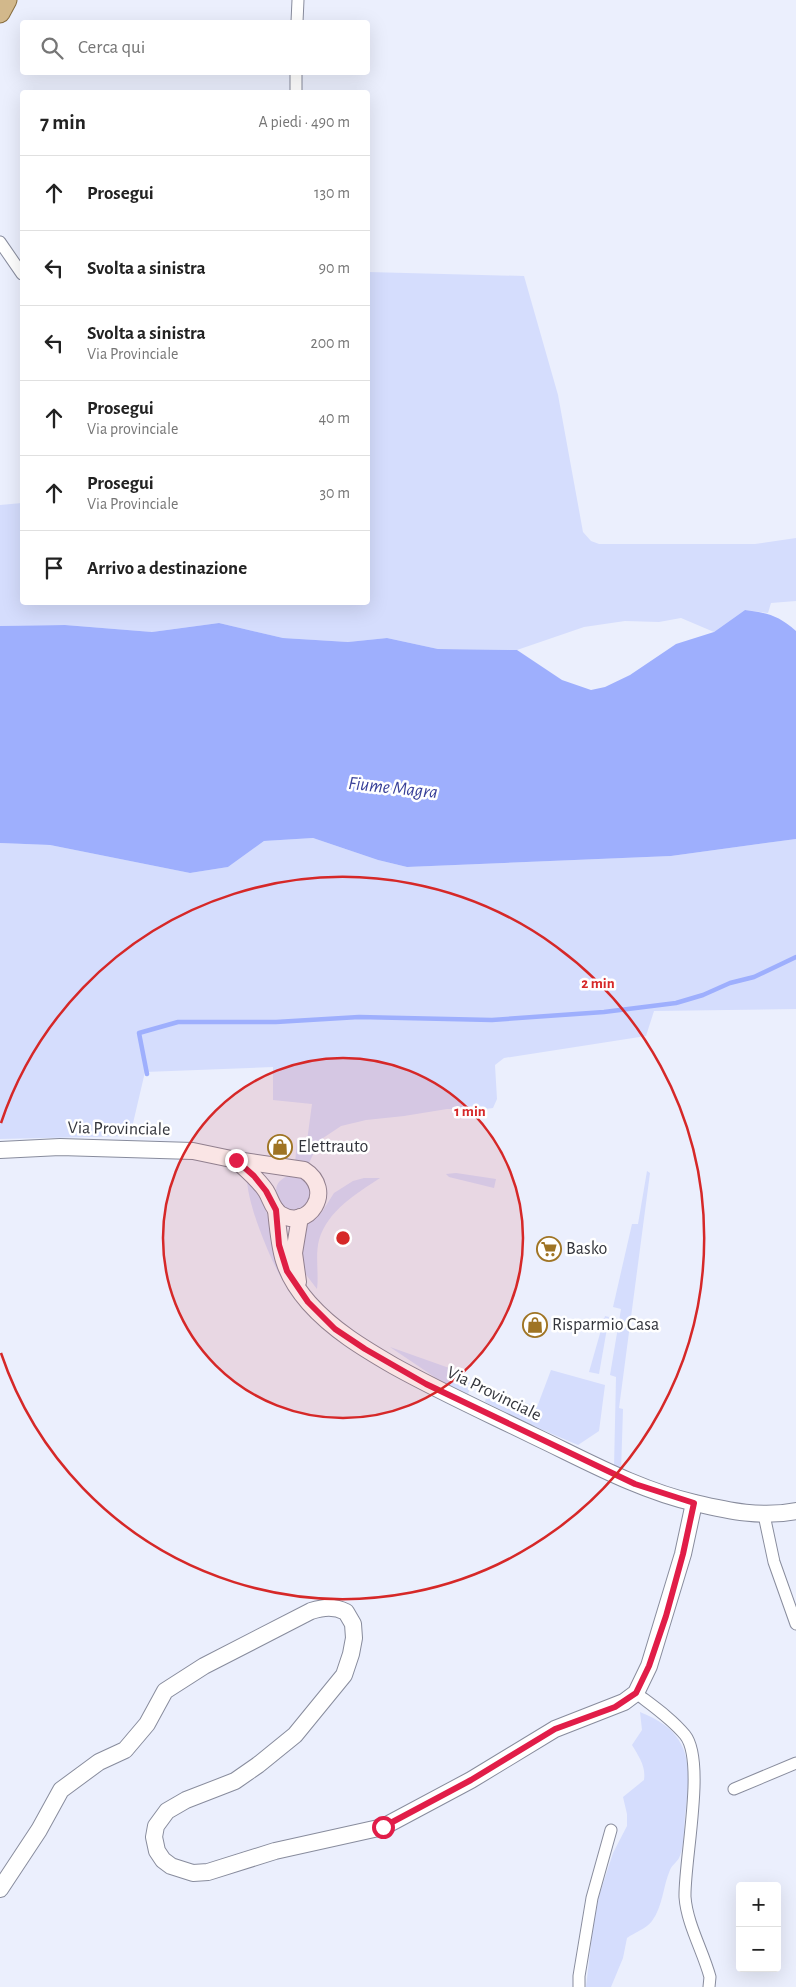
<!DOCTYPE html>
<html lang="it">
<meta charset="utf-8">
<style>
:root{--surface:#fff;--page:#f2f2f2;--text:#222;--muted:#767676;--line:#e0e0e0}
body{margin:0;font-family:"Alegreya Sans",sans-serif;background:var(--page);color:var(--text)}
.controls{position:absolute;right:15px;bottom:15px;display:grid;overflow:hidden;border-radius:5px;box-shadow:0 5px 20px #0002}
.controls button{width:45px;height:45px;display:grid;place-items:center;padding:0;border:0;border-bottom:1px solid var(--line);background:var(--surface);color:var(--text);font:25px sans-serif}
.stop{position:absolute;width:15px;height:15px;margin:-11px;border:4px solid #e11d48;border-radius:50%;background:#fff}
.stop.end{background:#e11d48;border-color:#fff;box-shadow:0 1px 5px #0008}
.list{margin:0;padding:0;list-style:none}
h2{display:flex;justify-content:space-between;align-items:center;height:65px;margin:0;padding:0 20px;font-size:21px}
h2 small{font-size:16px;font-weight:400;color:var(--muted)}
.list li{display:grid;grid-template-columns:32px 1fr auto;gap:15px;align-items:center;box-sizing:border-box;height:75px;padding:0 20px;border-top:1px solid var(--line)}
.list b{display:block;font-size:19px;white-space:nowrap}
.list p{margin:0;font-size:16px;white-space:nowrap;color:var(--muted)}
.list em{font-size:16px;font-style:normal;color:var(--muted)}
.icon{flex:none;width:28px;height:28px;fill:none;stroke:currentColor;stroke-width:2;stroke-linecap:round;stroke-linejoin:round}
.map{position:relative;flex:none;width:796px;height:1987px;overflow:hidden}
.search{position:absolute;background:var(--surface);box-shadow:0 5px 20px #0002;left:20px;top:20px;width:350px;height:55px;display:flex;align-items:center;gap:12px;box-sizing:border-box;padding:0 18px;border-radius:5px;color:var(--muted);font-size:19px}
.panel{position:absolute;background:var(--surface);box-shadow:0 5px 20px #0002;left:20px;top:90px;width:350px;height:515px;border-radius:5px}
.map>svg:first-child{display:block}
.green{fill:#d5ddfd}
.water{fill:#9eaffd}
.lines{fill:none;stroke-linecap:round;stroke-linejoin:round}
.stream{stroke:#9eaffd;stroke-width:4.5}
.street-casing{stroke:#888c9d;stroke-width:13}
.secondary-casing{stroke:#888c9d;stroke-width:18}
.primary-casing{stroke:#876c3d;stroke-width:21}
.street{stroke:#fff;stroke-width:11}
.secondary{stroke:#fff;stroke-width:16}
.primary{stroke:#d2b88b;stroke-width:19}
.route{stroke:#e11d48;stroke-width:6}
.ring{fill:none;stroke:#d62828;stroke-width:2.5}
.labels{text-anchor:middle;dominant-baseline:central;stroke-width:5;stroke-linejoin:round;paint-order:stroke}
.street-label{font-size:18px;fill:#33353c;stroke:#fff}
.poi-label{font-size:18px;fill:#33353c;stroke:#fff;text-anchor:start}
.water-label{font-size:19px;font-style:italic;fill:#384099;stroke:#fff}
.centre{fill:#d62828;stroke:#fff;stroke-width:2.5}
.ring-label{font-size:15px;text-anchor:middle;font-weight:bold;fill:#d62828;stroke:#fff;stroke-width:5;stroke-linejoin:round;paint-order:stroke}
</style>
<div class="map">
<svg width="796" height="1987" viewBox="0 0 796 1987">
<rect width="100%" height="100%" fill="#ebeffd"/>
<g class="green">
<polygon points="368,272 524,276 558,395 583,532 591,541 599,544 755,544 796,538 796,601 771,603 768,613 745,610 714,632 681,618 659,622 625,621 584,627 517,650 438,649 387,638 348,642 283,638 219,623 152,632 65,625 0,626 0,505 22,503 22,602 368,602"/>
<polygon points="313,838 378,860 407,867 671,856 796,839 796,1009 654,1011 646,1036 504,1058 495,1065 497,1099 493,1108 486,1109 447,1109 404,1116 366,1120 341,1126 320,1140 309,1163 295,1164 297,1140 307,1141 312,1104 273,1100 273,1067 145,1072 130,1136 0,1139 0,843 50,845 190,873 228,867 264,841"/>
<polygon points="647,1171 650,1173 619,1408 623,1409 621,1472 614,1468 616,1377 610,1375 621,1309 613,1307 632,1224 638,1224"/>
<polygon points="456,1173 496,1179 494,1188 449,1177 446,1174"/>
<path d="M291,1175h6l10,5 6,15 -13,17 -16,-3c-9,-15 -14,-27 7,-34z"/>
<path d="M247,1178c26,27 25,67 35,101 -13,-22 -35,-76 -35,-101z"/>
<path d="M364,1178h16c-24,16 -52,32 -61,62 -4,15 0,34 -2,49l-13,-17 -4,-22 5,-24 17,-14 12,-19 19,-12z"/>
<polygon points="605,1316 609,1317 599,1374 589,1372"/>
<polygon points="390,1347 452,1369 459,1381 472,1383 468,1394 436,1378"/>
<polygon points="551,1370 605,1385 599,1431 578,1445 531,1425 485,1402 488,1389 537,1407"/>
<path d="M640,1712c54,21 51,55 45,104 -1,11 -1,33 -6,42 -2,4 -7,7 -9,12 -7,16 -7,36 -18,51 -5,7 -18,12 -25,17l-4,20 -12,29h-25l7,-61 6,-30 14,-43 14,-27v-12l-4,-17 21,-17c2,-14 -5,-23 -12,-35l10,-15z"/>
</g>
<path class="water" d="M745,610c22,3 33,5 51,21v208l-125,17 -264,11 -29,-7 -65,-22 -49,3 -36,26 -38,6 -140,-28 -50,-2v-217l65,-1 87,7 67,-9 64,15 65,4 39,-4 51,11 79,1 45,30 29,10 14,-3 25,-12 46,-31 38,-12z"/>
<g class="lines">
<polyline class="stream" points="147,1074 139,1033 178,1022 276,1022 359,1017 492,1020 604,1012 676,1003 703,995 730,983 754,977 796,957"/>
<defs>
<g id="street">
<polyline points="297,22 298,0"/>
<polyline points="296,92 296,72"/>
<polyline points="0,242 22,274"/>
<polyline points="764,1515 774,1562 796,1624"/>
<path d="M636,1693c17,13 36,26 49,42 21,26 -1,126 0,162 2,27 18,54 25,80l-1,10"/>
<polyline points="734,1789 796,1763"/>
<polyline points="579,1987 579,1976 592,1898 611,1830"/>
</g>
<g id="secondary">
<path d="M0,1150l60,-3 133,4 43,9 68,10c32,20 4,62 -24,44 -8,-6 -9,-15 -14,-23 -8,-12 -19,-21 -30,-31"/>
<path d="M276,1210c4,39 5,61 33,93 24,27 54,45 85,63 45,25 91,46 138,69 53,25 106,55 163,68 34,8 67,15 101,8"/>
<polyline points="298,1282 294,1253 300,1217"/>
<path d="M0,1889l39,-59 22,-40 38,-28 26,-12 22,-26 18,-33 39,-25 107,-55c13,-4 23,-5 35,1l7,12 1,14 -3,16 -7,21 -49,60 -37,30 -23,16 -49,19 -19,11 -11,15 -2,11 3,14 6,9 8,6 22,7 15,-1 67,-21 108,-24 88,-47 84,-51 69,-27 12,-9 13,-27 34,-112 11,-51"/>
</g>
<polyline id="primary" points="0,13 7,0"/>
</defs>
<use href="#street" class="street-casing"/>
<use href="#secondary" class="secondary-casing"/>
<use href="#primary" class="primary-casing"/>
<use href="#street" class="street"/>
<use href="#secondary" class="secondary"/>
<use href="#primary" class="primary"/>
</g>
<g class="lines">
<polyline class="route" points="236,1160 254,1176 266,1191 276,1210 279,1245 287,1271 308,1302 335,1329 365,1349 426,1384 635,1484 694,1503 683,1554 666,1616 649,1666 636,1693 615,1707 555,1729 471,1780 383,1827"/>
</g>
<circle cx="343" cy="1238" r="180" fill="#d62828" fill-opacity=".12"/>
<g class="ring">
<circle cx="343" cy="1238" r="180"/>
<path d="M1 1123A361 361 0 1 1 1 1353"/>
</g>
<defs>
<symbol id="shop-ring" viewBox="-11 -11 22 22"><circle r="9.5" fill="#fff" stroke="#9f7424" stroke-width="1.5"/><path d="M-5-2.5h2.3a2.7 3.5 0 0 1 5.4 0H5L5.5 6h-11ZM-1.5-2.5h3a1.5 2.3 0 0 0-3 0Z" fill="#9f7424"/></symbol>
<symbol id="supermarket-ring" viewBox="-11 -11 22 22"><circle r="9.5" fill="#fff" stroke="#9f7424" stroke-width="1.5"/><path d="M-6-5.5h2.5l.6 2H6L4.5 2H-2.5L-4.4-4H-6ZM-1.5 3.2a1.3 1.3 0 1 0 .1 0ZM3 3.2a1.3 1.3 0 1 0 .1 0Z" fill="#9f7424"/></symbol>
</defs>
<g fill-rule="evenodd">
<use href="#shop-ring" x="266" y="1133" width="28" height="28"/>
<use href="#supermarket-ring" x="535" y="1235" width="28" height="28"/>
<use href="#shop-ring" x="521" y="1311" width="28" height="28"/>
</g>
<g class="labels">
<g class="street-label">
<text transform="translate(119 1129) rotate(1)">Via Provinciale</text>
<text transform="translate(494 1394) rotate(26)">Via Provinciale</text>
</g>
<g class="poi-label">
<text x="298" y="1147">Elettrauto</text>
<text x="566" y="1249">Basko</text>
<text x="552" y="1325">Risparmio Casa</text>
</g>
<g class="water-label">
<text transform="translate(393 788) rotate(6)">Fiume Magra</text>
</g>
</g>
<circle cx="343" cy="1238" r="8" class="centre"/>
<g class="ring-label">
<text x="598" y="988">2 min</text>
<text x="470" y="1116">1 min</text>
</g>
</svg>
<div class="controls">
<button>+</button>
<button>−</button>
</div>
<div class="stop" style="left:383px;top:1827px"></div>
<div class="stop end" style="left:236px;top:1160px"></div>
<div class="search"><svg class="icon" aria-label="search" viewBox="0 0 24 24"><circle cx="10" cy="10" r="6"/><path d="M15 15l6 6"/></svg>Cerca qui</div>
<section class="panel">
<h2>7 min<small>A piedi · 490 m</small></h2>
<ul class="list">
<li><svg class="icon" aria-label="ahead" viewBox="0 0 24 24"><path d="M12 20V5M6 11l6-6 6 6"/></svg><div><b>Prosegui</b></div><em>130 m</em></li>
<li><svg class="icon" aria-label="left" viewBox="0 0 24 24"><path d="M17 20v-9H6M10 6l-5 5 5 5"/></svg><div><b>Svolta a sinistra</b></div><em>90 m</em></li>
<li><svg class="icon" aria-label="left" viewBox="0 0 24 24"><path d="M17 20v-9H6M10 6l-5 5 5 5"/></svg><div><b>Svolta a sinistra</b><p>Via Provinciale</p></div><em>200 m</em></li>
<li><svg class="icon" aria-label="ahead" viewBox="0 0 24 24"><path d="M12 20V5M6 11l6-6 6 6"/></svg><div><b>Prosegui</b><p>Via provinciale</p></div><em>40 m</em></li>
<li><svg class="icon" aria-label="ahead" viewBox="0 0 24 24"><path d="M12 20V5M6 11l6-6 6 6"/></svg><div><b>Prosegui</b><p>Via Provinciale</p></div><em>30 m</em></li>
<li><svg class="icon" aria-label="arrive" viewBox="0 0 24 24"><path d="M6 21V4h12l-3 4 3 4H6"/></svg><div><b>Arrivo a destinazione</b></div></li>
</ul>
</section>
</div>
